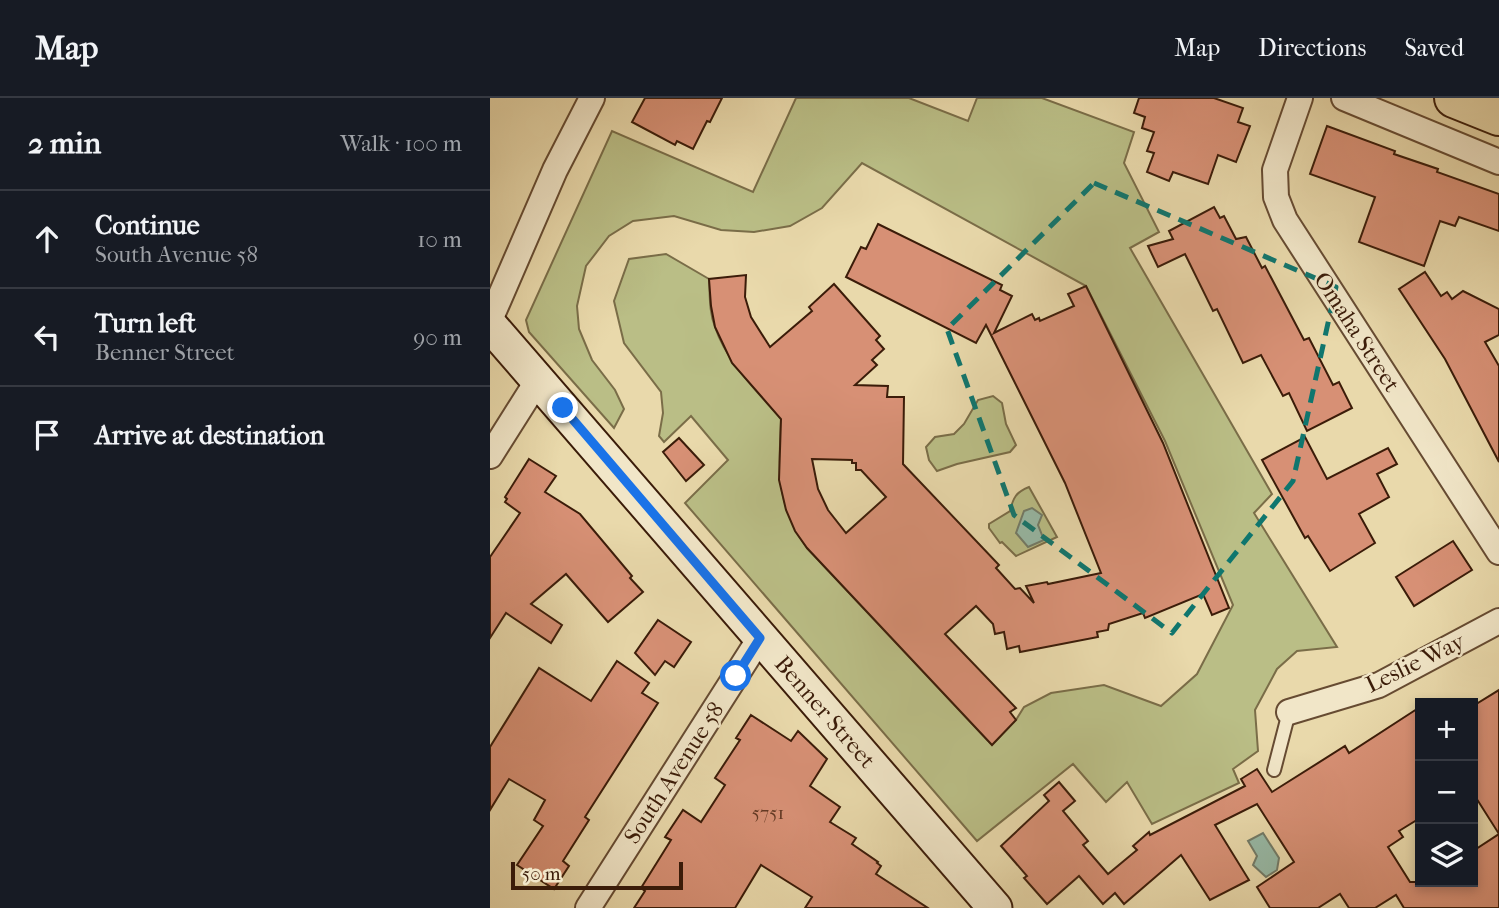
<!DOCTYPE html>
<meta charset="utf-8">
<style>
:root{--surface:#171b24;--page:#242831;--text:#f1f3f6;--muted:#9ea1a6;--line:#363941}
body{margin:0;font-family:"IM FELL French Canon",serif;background:var(--page);color:var(--text)}
.controls{position:absolute;right:21px;bottom:21px;display:grid;overflow:hidden;border-radius:0px;box-shadow:0 4px 10px #0003}
.controls button{width:63px;height:63px;display:grid;place-items:center;padding:0;border:0;border-bottom:2px solid var(--line);background:var(--surface);color:var(--text);font:35px sans-serif}
.scale{position:absolute;left:21px;bottom:18px;width:172px;box-sizing:border-box;padding-left:7px;border:4px solid #3b1c09;border-top:0;font-size:19px;line-height:24px;white-space:nowrap;color:#3b1c09;-webkit-text-stroke:5px #f1e6c8;paint-order:stroke}
.stop{position:absolute;width:21px;height:21px;margin:-16px;border:5px solid #1a73e8;border-radius:50%;background:#fff}
.stop.end{background:#1a73e8;border-color:#fff;box-shadow:0 2px 7px #0008}
.list{margin:0;padding:0;list-style:none}
h2{display:flex;justify-content:space-between;align-items:center;height:91px;margin:0;padding:0 28px;font-size:30px}
h2 small{font-size:23px;font-weight:400;color:var(--muted)}
.list li{display:grid;grid-template-columns:46px 1fr auto;gap:21px;align-items:center;box-sizing:border-box;height:98px;padding:0 28px;border-top:2px solid var(--line)}
.list b{display:block;font-size:26px;white-space:nowrap}
.list p{margin:0;font-size:23px;white-space:nowrap;color:var(--muted)}
.list em{font-size:23px;font-style:normal;color:var(--muted)}
.icon{flex:none;width:38px;height:38px;fill:none;stroke:currentColor;stroke-width:2;stroke-linecap:round;stroke-linejoin:round}
.map{position:relative;flex:none;width:1009px;height:810px;overflow:hidden}
header{display:flex;align-items:center;gap:42px;box-sizing:border-box;height:98px;padding:0 35px;background:var(--surface);border-bottom:2px solid var(--line)}
header strong{font-size:33px}
nav{display:flex;gap:38px;margin-inline-start:auto;font-size:24px}
main{display:flex}
aside{flex:1;background:var(--surface)}
.map>svg:first-child{display:block}
.green{fill:#babe86;stroke:#7a6d48;stroke-width:2}
.water{fill:#97baa7;stroke:#727b68;stroke-width:2}
.building{fill:#d79075;stroke:#3b1c09;stroke-width:2;fill-rule:evenodd}
.lines{fill:none;stroke-linecap:round;stroke-linejoin:round}
.lane-casing{stroke:#664b32;stroke-width:16}
.street-casing{stroke:#664b32;stroke-width:28}
.secondary-casing{stroke:#3b1c09;stroke-width:37}
.highway-casing{stroke:#3b1c09;stroke-width:42}
.lane{stroke:#f1e6c8;stroke-width:12}
.street{stroke:#f1e6c8;stroke-width:24}
.secondary{stroke:#f1e6c8;stroke-width:33}
.highway{stroke:#e9d9ab;stroke-width:38}
.route{stroke:#1a73e8;stroke-width:9}
.marked{fill:none;stroke:#0f766e;stroke-width:5;stroke-dasharray:14 9;stroke-linejoin:round}
.labels{text-anchor:middle;dominant-baseline:central;stroke-width:5;stroke-linejoin:round;paint-order:stroke}
.number-label{font-size:19px;fill:#623924}
.street-label{font-size:23px;fill:#3b1c09;stroke:#f1e6c8}
</style>
<header>
<strong>Map</strong>
<nav><a>Map</a><a>Directions</a><a>Saved</a></nav>
</header>
<main>
<aside>
<h2>2 min<small>Walk · 100 m</small></h2>
<ul class="list">
<li><svg class="icon" aria-label="ahead" viewBox="0 0 24 24"><path d="M12 20V5M6 11l6-6 6 6"/></svg><div><b>Continue</b><p>South Avenue 58</p></div><em>10 m</em></li>
<li><svg class="icon" aria-label="left" viewBox="0 0 24 24"><path d="M17 20v-9H6M10 6l-5 5 5 5"/></svg><div><b>Turn left</b><p>Benner Street</p></div><em>90 m</em></li>
<li><svg class="icon" aria-label="arrive" viewBox="0 0 24 24"><path d="M6 21V4h12l-3 4 3 4H6"/></svg><div><b>Arrive at destination</b></div></li>
</ul>
</aside>
<div class="map">
<svg width="1009" height="810" viewBox="0 0 1009 810">
<rect width="100%" height="100%" fill="#e9d9ab"/>
<filter id="stains"><feTurbulence type="fractalNoise" baseFrequency=".00286" numOctaves="4"/><feColorMatrix values="0 0 0 0 .2 0 0 0 0 .09 0 0 0 0 .02 0 0 0 .5 -.17"/></filter>
<radialGradient id="worn" r=".72"><stop offset=".6" stop-color="#630" stop-opacity="0"/><stop offset="1" stop-color="#630" stop-opacity=".3"/></radialGradient>
<g class="green">
<path d="M306,0h113l59,23 9,-23h65l92,34 -10,31 35,69 -29,16 142,246 -18,19 83,134 -40,4 -20,18 -22,41 3,41 -25,18 6,14 -87,41 -25,-42 -21,20 -33,-38 -96,77 -292,-338 43,-43 -37,-44 -27,26 -5,-6 4,-23 -2,-21 -37,-49 -10,-42 15,-42 37,-5 43,25c1,16 0,33 6,48 12,36 42,64 66,92 -2,54 -6,83 26,129l185,197 24,-25 8,-13 27,-14 53,-8 57,21 36,-32 36,-69 -68,-164 -79,-155 -224,-123 -40,45 -32,18 -36,6 -33,-2 -47,-14 -41,5 -24,15 -23,30 -9,40 2,23 13,31 23,30 9,19 -10,19 -85,-96 -3,-12 86,-189 141,61z"/>
<polygon points="503,298 512,305 516,326 526,347 520,354 467,366 447,373 439,362 436,349 445,339 464,336 474,326 488,302"/>
<path d="M539,389l28,50 -41,19 -14,-14 -2,1 -11,-15v-4l21,-13c3,-13 6,-19 19,-24z"/>
</g>
<g class="water">
<polygon points="542,410 552,417 548,427 554,442 538,449 526,435 534,413"/>
<polygon points="773,735 789,760 787,772 776,779 763,767 767,758 758,743"/>
</g>
<g class="building">
<polygon points="155,0 232,0 220,24 217,23 203,51 187,43 185,47 142,24"/>
<polygon points="649,0 724,0 753,10 748,24 760,28 746,64 728,57 718,86 683,74 679,83 657,74 664,55 657,53 664,34 652,30 655,19 644,15"/>
<polygon points="837,28 905,53 904,56 948,71 947,74 1009,96 1009,133 969,119 965,128 950,123 934,168 869,144 885,99 820,76"/>
<polygon points="724,109 730,120 734,118 746,141 756,139 772,170 775,168 814,242 819,240 843,287 849,284 862,310 817,333 799,295 793,298 771,257 753,265 727,211 723,213 695,156 668,169 658,148 683,141 679,133"/>
<path d="M388,126l124,61 -2,5 12,6 -18,37 38,-19 3,6 4,-2 1,3 34,-15 -6,-12 18,-8 77,157 66,165 -17,7 -9,-21 -58,24 -2,-5 -34,11 -1,6 -11,2 1,5 -78,15 -1,-6 -12,3 -3,-17 -9,2 -2,-10 -17,-18 -31,28 71,74 -6,4 6,8 -24,25 -185,-197 -12,-17 -9,-21 -7,-30 2,-61 -49,-56 -17,-36 -4,-21 -2,-27 37,-4 -1,22 6,20 19,30 42,-36 -3,-4 25,-23 46,52 -4,4 8,9 -12,11 5,5 -22,20 33,1 -1,11h17l-1,67 96,101 -3,3 19,21 5,-1 14,15 -8,-17 21,-4 1,2 53,-11 -36,-90 -79,-158 -10,18 -130,-66 15,-30 5,2zM322,361l40,1v3h4v7h5l25,27 -40,36 -18,-23 -10,-21z"/>
<polygon points="935,174 951,198 957,194 962,201 973,193 1009,211 1009,237 995,244 1009,268 1009,364 955,261 909,191"/>
<polygon points="815,339 837,381 898,350 907,366 887,376 899,399 869,416 885,445 840,473 818,438 815,440 772,362"/>
<polygon points="189,340 214,367 196,383 173,354"/>
<polygon points="39,361 66,378 55,394 90,416 142,478 140,480 153,494 118,524 76,476 41,506 72,527 61,545 16,515 0,540 0,459 30,415 15,404 17,401 15,399"/>
<polygon points="963,443 982,472 924,508 906,479"/>
<polygon points="168,522 201,544 184,569 175,563 165,577 145,555"/>
<polygon points="127,563 159,585 152,595 168,605 95,719 99,722 73,763 79,768 64,791 27,767 53,728 44,722 55,702 19,681 0,712 0,649 49,570 101,603"/>
<polygon points="1009,592 1009,736 983,695 983,608"/>
<polygon points="930,609 930,720 909,733 913,739 898,749 920,784 983,784 983,753 1009,736 1009,810 914,810 906,797 885,810 859,810 850,796 828,810 780,810 767,789 804,764 767,706 725,727 759,782 720,802 691,757 634,806 625,795 613,806 589,778 557,806 534,780 537,778 511,748 559,703 554,697 569,684 585,703 573,713 598,743 593,747 618,776 647,752 643,748 659,734 660,737 755,688 751,681 767,671 782,694 855,648 859,655"/>
<polygon points="261,617 301,643 308,633 337,661 320,688 350,709 340,724 366,740 362,746 388,764 387,765 391,768 386,776 438,810 315,810 322,799 271,767 245,810 144,810 155,793 151,790 181,742 175,739 193,712 211,724 235,687 225,680 250,642 246,640"/>
</g>
<g class="lines">
<defs>
<polyline id="lane" points="784,672 799,614"/>
<g id="street">
<polyline points="810,0 785,72 786,99 795,122 1009,454"/>
<polyline points="854,0 1009,64"/>
<polyline points="0,222 65,72 102,0"/>
<polyline points="0,358 48,282"/>
<polyline points="799,614 889,587 1009,523"/>
<polyline points="98,810 270,540"/>
</g>
<polyline id="secondary" points="0,227 505,810"/>
<polyline id="highway" points="964,0 1009,18"/>
</defs>
<use href="#lane" class="lane-casing"/>
<use href="#street" class="street-casing"/>
<use href="#secondary" class="secondary-casing"/>
<use href="#highway" class="highway-casing"/>
<use href="#lane" class="lane"/>
<use href="#street" class="street"/>
<use href="#secondary" class="secondary"/>
<use href="#highway" class="highway"/>
</g>
<g class="lines">
<polyline class="route" points="73,310 270,540 246,578"/>
</g>
<path class="marked" d="M604,85l242,104 -43,194 -121,152 -158,-118 -67,-186z"/>
<g class="labels">
<g class="number-label">
<text x="278" y="715">5751</text>
</g>
<g class="street-label">
<text transform="translate(867 234) rotate(57)">Omaha Street</text>
<text transform="translate(925 565) rotate(-26)">Leslie Way</text>
<text transform="translate(335 614) rotate(49)">Benner Street</text>
<text transform="translate(184 675) rotate(-57)">South Avenue 58</text>
</g>
</g>
<rect width="100%" height="100%" filter="url(#stains)"/>
<rect width="100%" height="100%" fill="url(#worn)"/>
</svg>
<div class="controls">
<button>+</button>
<button>−</button>
<button><svg class="icon" aria-label="layers" viewBox="0 0 24 24"><path d="M12 4l9 5-9 5-9-5zM3 14l9 5 9-5"/></svg></button>
</div>
<div class="scale">50 m</div>
<div class="stop" style="left:246px;top:578px"></div>
<div class="stop end" style="left:73px;top:310px"></div>
</div>
</main>
